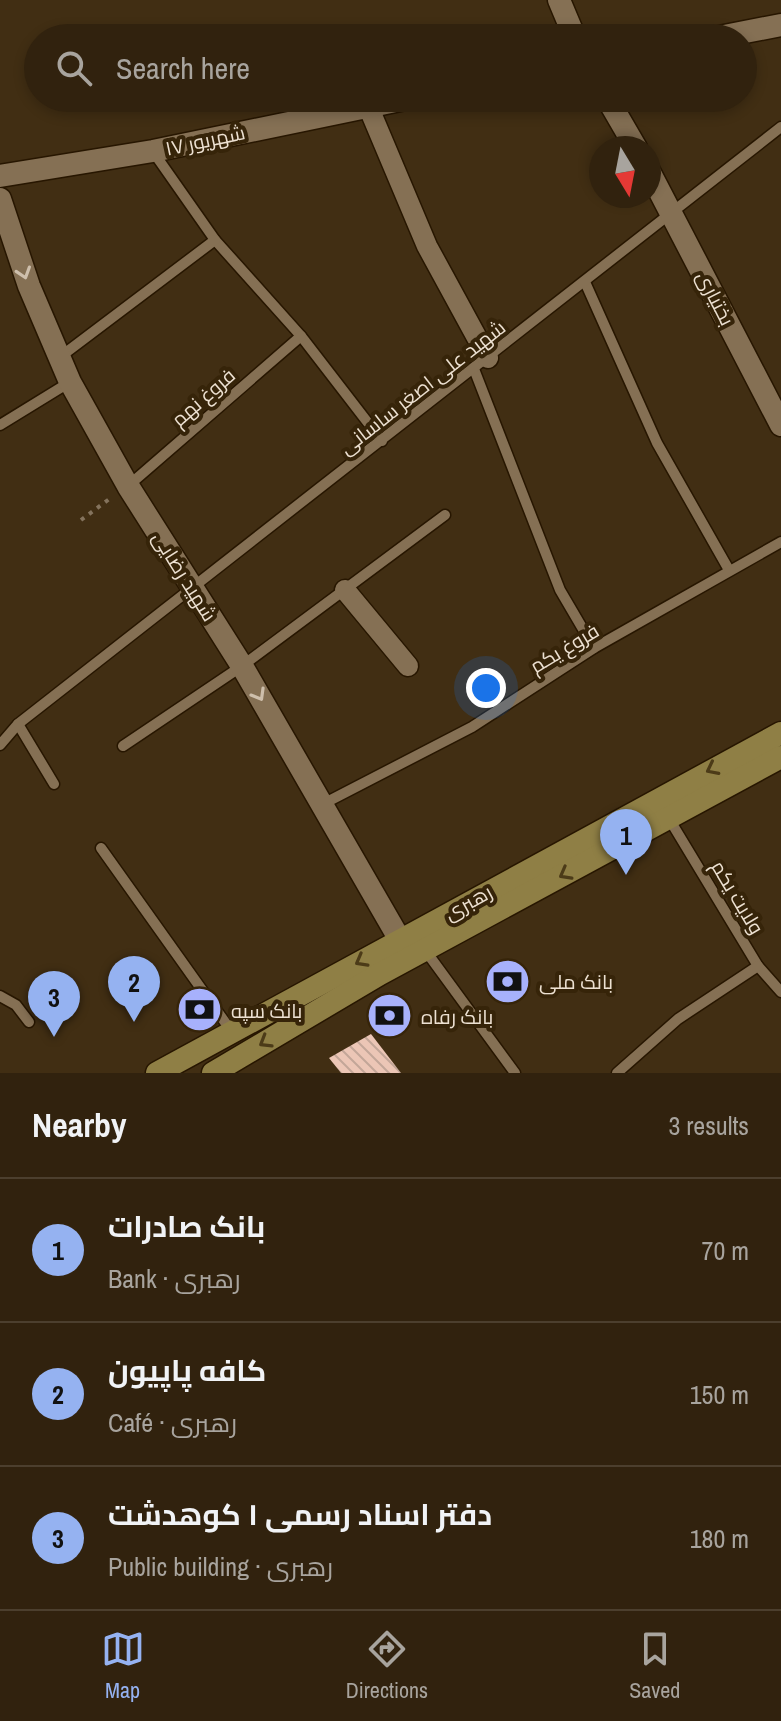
<!DOCTYPE html>
<meta charset="utf-8">
<style>
:root{--surface:#31220e;--page:#3d2f1c;--text:#f1f3f6;--muted:#a8a49e;--line:#4c3f2e;--accent:#95b2f1}
body{margin:0;font-family:"Archivo Narrow",Cairo,sans-serif;background:var(--page);color:var(--text)}
.compass{position:absolute;left:589px;top:136px;width:72px;height:72px;border-radius:50%;background:var(--surface);box-shadow:0 4px 12px #0003;rotate:170deg}
.you{position:absolute;left:486px;top:688px;width:28px;height:28px;margin:-20px;border:6px solid #fff;border-radius:50%;background:#1a73e8;box-shadow:0 0 0 12px #1a73e833}
.badge{display:grid;place-items:center;width:52px;height:52px;border-radius:50%;background:var(--accent);color:#111;font-size:26px;font-weight:700}
.pin{position:absolute;translate:-50% -66px;filter:drop-shadow(0 2px 4px #0008)}
.pin::after{content:'';position:absolute;top:42px;width:28px;height:24px;background:inherit;clip-path:polygon(0 0,100% 0,50% 100%)}
.list{margin:0;padding:0;list-style:none}
h2{display:flex;justify-content:space-between;align-items:center;height:104px;margin:0;padding:0 32px;font-size:34px}
h2 small{font-size:26px;font-weight:400;color:var(--muted)}
.list li{display:grid;grid-template-columns:52px 1fr auto;gap:24px;align-items:center;box-sizing:border-box;height:144px;padding:0 32px;border-top:2px solid var(--line)}
.list b{display:block;font-size:30px;white-space:nowrap}
.list p{margin:0;font-size:26px;white-space:nowrap;color:var(--muted)}
.list em{font-size:26px;font-style:normal;color:var(--muted)}
.icon{flex:none;width:44px;height:44px;fill:none;stroke:currentColor;stroke-width:2;stroke-linecap:round;stroke-linejoin:round}
.map{position:relative;flex:none;width:781px;height:1073px;overflow:hidden}
.search{position:absolute;background:var(--surface);box-shadow:0 4px 12px #0003;left:24px;right:24px;top:24px;height:88px;display:flex;align-items:center;gap:20px;box-sizing:border-box;padding:0 28px;border-radius:44px;color:var(--muted);font-size:30px}
.sheet{height:536px;background:var(--surface)}
nav{display:flex;justify-content:space-around;align-items:center;box-sizing:border-box;height:112px;border-top:2px solid var(--line);background:var(--surface);font-size:22px;color:var(--muted)}
nav a{display:grid;justify-items:center;gap:4px}
nav .on{color:var(--accent)}
.map>svg:first-child{display:block}
.building{fill:url(#building-back-hatch)}
.lines{fill:none;stroke-linecap:round;stroke-linejoin:round}
.service-casing{stroke:#271600;stroke-width:13}
.minor-casing{stroke:#271600;stroke-width:23}
.tertiary-casing{stroke:#271600;stroke-width:25}
.secondary-casing{stroke:#271600;stroke-width:25}
.path{stroke:#84735d;stroke-width:4;stroke-dasharray:4 6;stroke-linecap:butt}
.service{stroke:#857054;stroke-width:10}
.minor{stroke:#857054;stroke-width:20}
.tertiary{stroke:#857054;stroke-width:22}
.secondary{stroke:#8f7f45;stroke-width:22}
.oneway{stroke:#cebfac}
.oneway2{stroke:#4c3b18}
.labels{text-anchor:middle;dominant-baseline:central;stroke-width:8;stroke-linejoin:round;paint-order:stroke}
.street-label{font-size:20px;fill:#ede1d2;stroke:#362409}
.poi-label{font-size:20px;fill:#ede1d2;stroke:#362409;text-anchor:start}
</style>
<div class="map">
<svg width="781" height="1073" viewBox="0 0 781 1073">
<defs>
<pattern id="building-back-hatch" width="6" height="6" patternUnits="userSpaceOnUse" patternTransform="scale(2)"><rect width="6" height="6" fill="#ecc6b6"/><path d="M-1 5l2 2M0 0l6 6M5-1l2 2" fill="none" stroke="#c3a698"/></pattern>
</defs>
<rect width="100%" height="100%" fill="#412e13"/>
<polygon class="building" points="371,1034 401,1073 341,1073 329,1058"/>
<g class="lines">
<defs>
<g id="service">
<polyline points="154,153 215,240 301,336 382,441"/>
<polyline points="585,282 657,443 729,570"/>
<polyline points="60,357 215,240"/>
<polyline points="474,369 560,590 594,648"/>
<polyline points="0,425 70,382"/>
<polyline points="128,486 301,336"/>
<polyline points="18,724 54,784"/>
<polyline points="0,745 18,724 781,127"/>
<polyline points="123,746 242,666 445,515"/>
<polyline points="323,804 472,727 594,648 781,542"/>
<polyline points="668,817 758,966 781,992"/>
<polyline points="101,848 232,1032"/>
<polyline points="425,950 515,1073"/>
<polyline points="0,996 16,1005 29,1022"/>
<polyline points="617,1073 678,1019 758,966"/>
</g>
<g id="minor">
<polyline points="368,106 427,246 488,358"/>
<polyline points="345,590 408,666"/>
</g>
<g id="tertiary">
<polyline points="559,0 575,38"/>
<polyline points="714,38 781,25"/>
<polyline points="607,98 636,148"/>
<polyline points="649,171 781,425"/>
<polyline points="0,176 153,151 410,98"/>
<polyline points="0,199 29,286 70,382 128,486 242,666 400,940"/>
</g>
<g id="secondary">
<polyline points="157,1073 781,733"/>
<polyline points="213,1073 380,974 781,757"/>
</g>
</defs>
<use href="#service" class="service-casing"/>
<use href="#minor" class="minor-casing"/>
<use href="#tertiary" class="tertiary-casing"/>
<use href="#secondary" class="secondary-casing"/>
<polyline class="path" points="81,520 112,497"/>
<use href="#service" class="service"/>
<use href="#minor" class="minor"/>
<use href="#tertiary" class="tertiary"/>
<use href="#secondary" class="secondary"/>
</g>
<defs><path id="oneway-chevron" d="M-2-3.5L2.5 0L-2 3.5" fill="none" stroke-width="1.6" stroke-linecap="round" stroke-linejoin="round" transform="scale(2)"/></defs>
<g class="oneway">
<use href="#oneway-chevron" transform="translate(24 273) rotate(72)"/>
<use href="#oneway-chevron" transform="translate(259 695) rotate(60)"/>
</g>
<g class="oneway2">
<use href="#oneway-chevron" transform="translate(712 769) rotate(153)"/>
<use href="#oneway-chevron" transform="translate(565 874) rotate(151)"/>
<use href="#oneway-chevron" transform="translate(361 961) rotate(151)"/>
<use href="#oneway-chevron" transform="translate(265 1042) rotate(149)"/>
</g>
<defs>
<symbol id="bank-disc" viewBox="-11 -11 22 22"><circle r="9.5" fill="#a7b1fc" stroke="#362409"/><path d="M-6-4H6V4H-6ZM0-2.3a2.3 2.3 0 1 0 0 4.6a2.3 2.3 0 1 0 0-4.6Z" fill="#111"/></symbol>
</defs>
<g fill-rule="evenodd">
<use href="#bank-disc" x="482" y="956" width="51" height="51"/>
<use href="#bank-disc" x="174" y="984" width="51" height="51"/>
<use href="#bank-disc" x="364" y="990" width="51" height="51"/>
</g>
<g class="labels">
<g class="street-label">
<text transform="translate(205 140) rotate(-12)">۱۷ شهریور</text>
<text transform="translate(716 298) rotate(63)">بختیاری</text>
<text transform="translate(422 387) rotate(-38)">شهید علی اصغر ساسانی</text>
<text transform="translate(203 397) rotate(-41)">فروغ نهم</text>
<text transform="translate(185 576) rotate(58)">شهید رضایی</text>
<text transform="translate(564 648) rotate(-31)">فروغ یکم</text>
<text transform="translate(738 897) rotate(59)">ولایت یکم</text>
<text transform="translate(468 902) rotate(-29)">رهبری</text>
</g>
<g class="poi-label">
<text x="539" y="981">بانک ملی</text>
<text x="231" y="1010">بانک سپه</text>
<text x="421" y="1016">بانک رفاه</text>
</g>
</g>
</svg>
<svg class="compass" viewBox="-18 -18 36 36"><path d="M0-13l5 13h-10z" fill="#e53935"/><path d="M0 13l5-13h-10z" fill="#a8a49e"/></svg>
<div class="you"></div>
<div class="pin badge" style="left:626px;top:875px">1</div>
<div class="pin badge" style="left:134px;top:1022px">2</div>
<div class="pin badge" style="left:54px;top:1037px">3</div>
<div class="search"><svg class="icon" aria-label="search" viewBox="0 0 24 24"><circle cx="10" cy="10" r="6"/><path d="M15 15l6 6"/></svg>Search here</div>
</div>
<section class="sheet">
<h2>Nearby<small>3 results</small></h2>
<ul class="list">
<li><span class="badge">1</span><div><b>بانک صادرات</b><p>Bank · رهبری</p></div><em>70 m</em></li>
<li><span class="badge">2</span><div><b>کافه پاپیون</b><p>Café · رهبری</p></div><em>150 m</em></li>
<li><span class="badge">3</span><div><b>دفتر اسناد رسمی ۱ کوهدشت</b><p>Public building · رهبری</p></div><em>180 m</em></li>
</ul>
</section>
<nav>
<a class="on"><svg class="icon" aria-label="map" viewBox="0 0 24 24"><path d="M3 6l6-2 6 2 6-2v14l-6 2-6-2-6 2zM9 4v14M15 6v14"/></svg>Map</a>
<a><svg class="icon" aria-label="directions" viewBox="0 0 24 24"><path d="M12 3l9 9-9 9-9-9zM9 14v-3h6M13 9l2 2-2 2"/></svg>Directions</a>
<a><svg class="icon" aria-label="saved" viewBox="0 0 24 24"><path d="M7 4h10v16l-5-4-5 4z"/></svg>Saved</a>
</nav>
